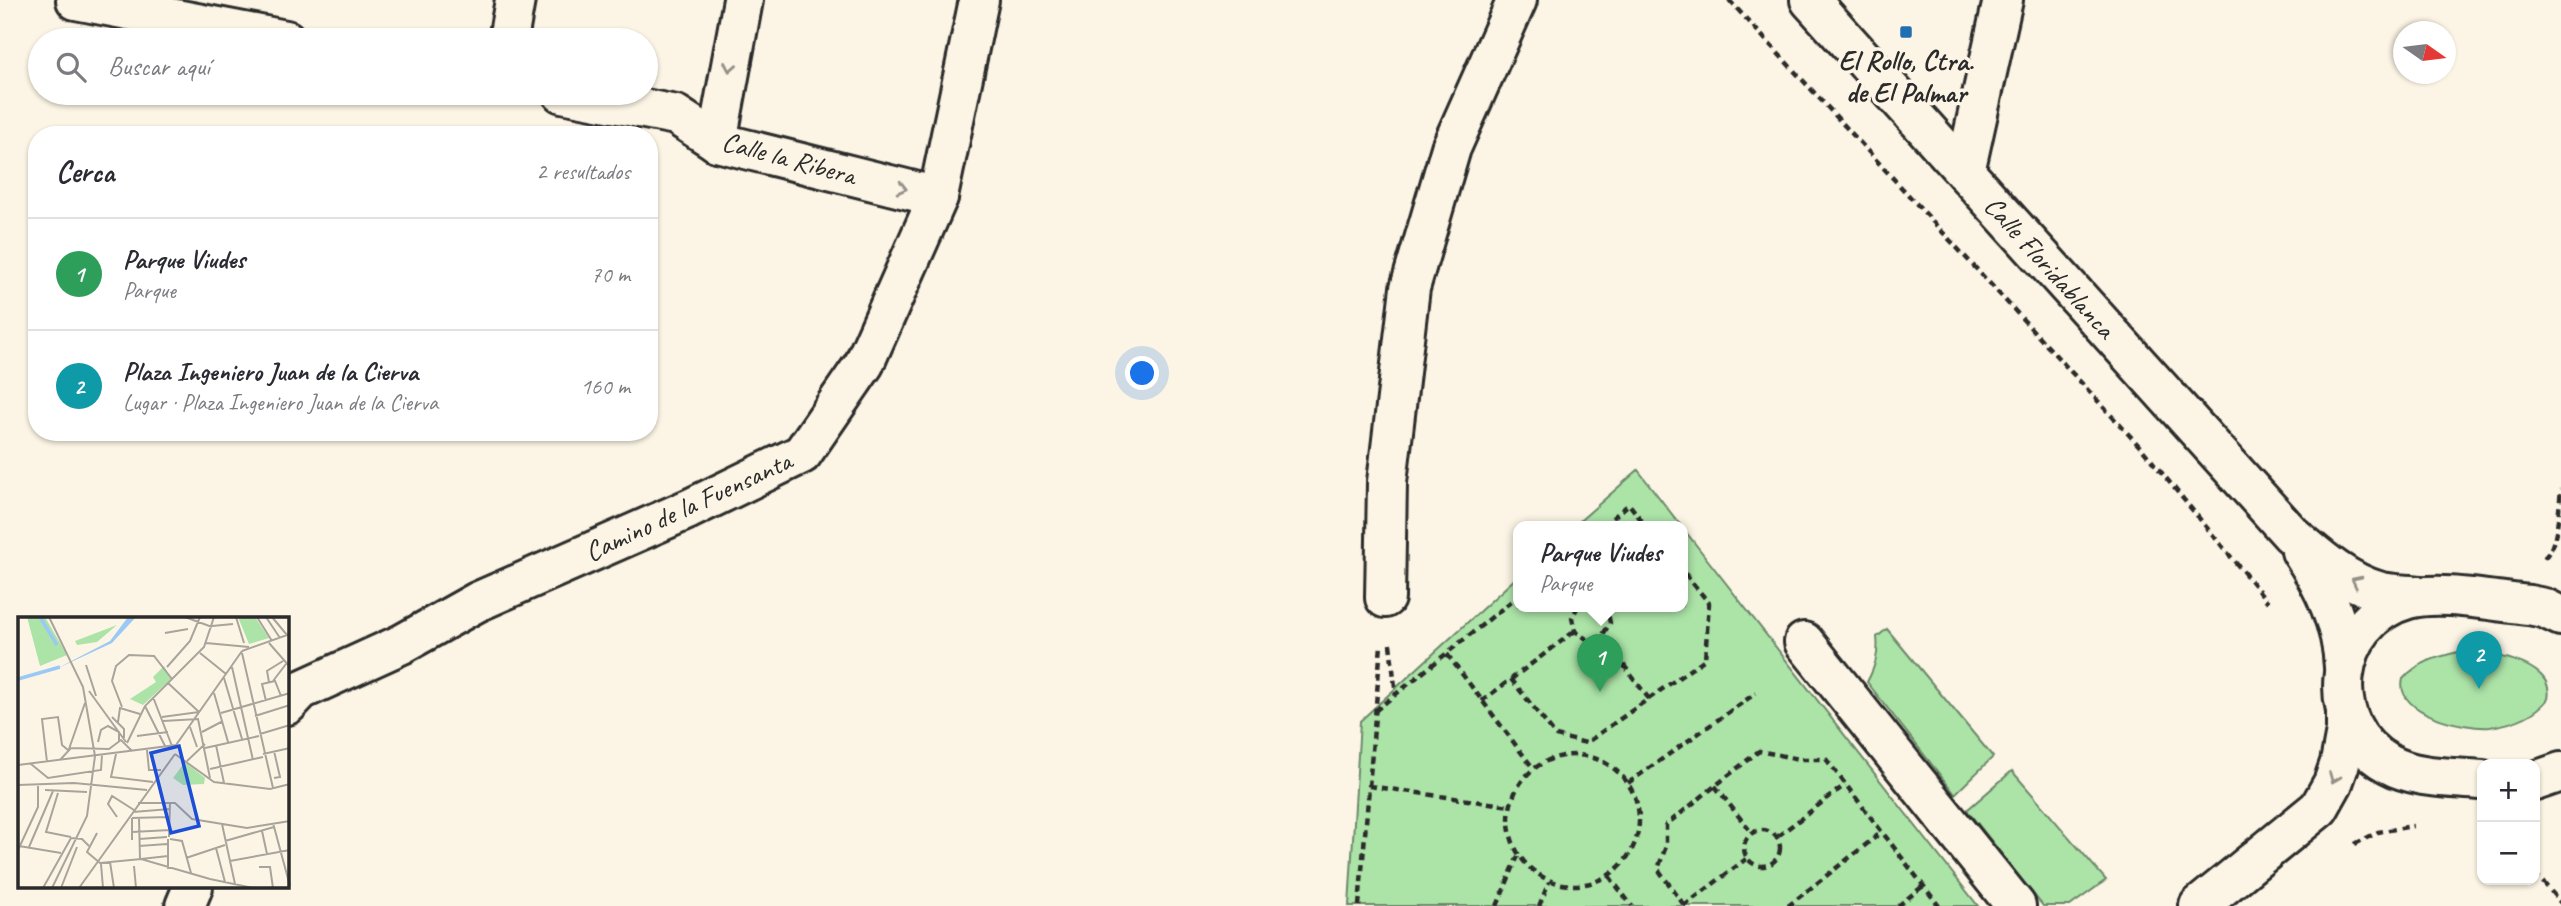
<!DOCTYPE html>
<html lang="es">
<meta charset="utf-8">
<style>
:root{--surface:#fff;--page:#f2f2f3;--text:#2b2b33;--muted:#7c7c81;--line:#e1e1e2;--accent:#d93025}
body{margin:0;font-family:Caveat,sans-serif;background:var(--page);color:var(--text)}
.controls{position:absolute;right:21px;bottom:21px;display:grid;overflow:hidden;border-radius:14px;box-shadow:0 2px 5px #0004}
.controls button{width:63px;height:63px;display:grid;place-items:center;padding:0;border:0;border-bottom:2px solid var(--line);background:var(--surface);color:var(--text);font:35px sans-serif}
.compass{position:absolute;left:2393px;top:21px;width:63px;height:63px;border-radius:50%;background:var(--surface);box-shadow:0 2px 5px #0004;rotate:104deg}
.you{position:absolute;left:1143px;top:374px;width:24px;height:24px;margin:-18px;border:5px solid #fff;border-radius:50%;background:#1a73e8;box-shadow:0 0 0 10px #1a73e833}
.badge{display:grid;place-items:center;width:46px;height:46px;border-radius:50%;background:var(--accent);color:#fff;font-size:23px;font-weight:700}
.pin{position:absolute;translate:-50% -58px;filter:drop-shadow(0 2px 4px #0008)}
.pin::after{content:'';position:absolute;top:37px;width:24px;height:21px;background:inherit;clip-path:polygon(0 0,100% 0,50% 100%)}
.popup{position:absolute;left:1513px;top:521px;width:175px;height:91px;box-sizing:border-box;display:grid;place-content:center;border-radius:14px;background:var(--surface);filter:drop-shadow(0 2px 5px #0005);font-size:23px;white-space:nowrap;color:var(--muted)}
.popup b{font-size:26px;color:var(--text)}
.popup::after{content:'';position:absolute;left:50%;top:100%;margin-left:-14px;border:14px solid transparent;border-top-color:var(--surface)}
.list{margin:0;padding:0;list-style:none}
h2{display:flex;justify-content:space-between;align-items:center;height:91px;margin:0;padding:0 28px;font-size:30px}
h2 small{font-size:23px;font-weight:400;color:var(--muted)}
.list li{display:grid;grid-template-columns:46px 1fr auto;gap:21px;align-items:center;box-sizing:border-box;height:112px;padding:0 28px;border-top:2px solid var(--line)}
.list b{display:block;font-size:26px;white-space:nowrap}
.list p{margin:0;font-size:23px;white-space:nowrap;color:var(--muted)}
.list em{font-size:23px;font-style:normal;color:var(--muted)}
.icon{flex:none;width:38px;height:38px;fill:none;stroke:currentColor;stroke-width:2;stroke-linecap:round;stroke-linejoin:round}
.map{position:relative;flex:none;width:2561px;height:906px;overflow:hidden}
.search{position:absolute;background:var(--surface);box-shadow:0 2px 5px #0004;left:28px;top:28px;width:630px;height:77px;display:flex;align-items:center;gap:18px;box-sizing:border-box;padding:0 24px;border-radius:38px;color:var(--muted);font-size:26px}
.panel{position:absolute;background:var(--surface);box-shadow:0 2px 5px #0004;left:28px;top:126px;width:630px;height:315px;border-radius:28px}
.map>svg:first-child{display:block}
.green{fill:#ace4a8;stroke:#6c886a;stroke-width:2}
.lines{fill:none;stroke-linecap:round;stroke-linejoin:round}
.street-casing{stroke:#2b2b2b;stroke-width:44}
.secondary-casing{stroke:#2b2b2b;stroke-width:44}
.path{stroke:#2b2b2b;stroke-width:4.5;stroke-dasharray:7 5;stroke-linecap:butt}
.street{stroke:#fcf5e5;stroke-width:38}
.secondary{stroke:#fcf5e5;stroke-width:38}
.oneway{stroke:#949088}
.poi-dot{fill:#1f6fb2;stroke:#fcf5e5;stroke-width:2.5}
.labels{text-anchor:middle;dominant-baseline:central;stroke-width:7;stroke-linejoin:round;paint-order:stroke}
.poi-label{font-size:28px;font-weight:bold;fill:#2b2b2b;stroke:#fcf5e5}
.street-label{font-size:28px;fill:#2b2b2b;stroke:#fcf5e5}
.inset-river{fill:none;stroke:#9bc9f6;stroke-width:3.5}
.inset-road{fill:none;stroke:#a8a49b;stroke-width:2}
.view{fill:#1d4ed8;fill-opacity:0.15;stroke:#1d4ed8;stroke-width:3.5}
.inset-edge{fill:none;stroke:#2b2b2b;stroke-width:3.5}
</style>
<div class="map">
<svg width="2561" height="906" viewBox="0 0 2561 906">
<rect width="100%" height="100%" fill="#fcf5e5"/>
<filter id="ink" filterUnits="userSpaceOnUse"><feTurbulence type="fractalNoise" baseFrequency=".0143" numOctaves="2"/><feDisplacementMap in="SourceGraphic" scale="14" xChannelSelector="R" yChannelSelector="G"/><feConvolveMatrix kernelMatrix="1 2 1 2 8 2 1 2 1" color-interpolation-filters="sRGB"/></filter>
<g filter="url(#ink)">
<g class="green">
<polygon points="1638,470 1681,526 1574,526"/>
<polygon points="1682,527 1978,906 1349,906 1360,721 1518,576 1518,606 1682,606"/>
<path d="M1887,629l106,128 -38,37 -88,-112c8,-15 12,-28 10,-45z"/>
<path d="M2458,652c25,0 98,8 90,47 -14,18 -36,25 -58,28 -24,2 -96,-13 -87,-48 15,-17 34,-22 55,-27z"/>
<polygon points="2012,771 2106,880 2070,906 2043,906 1967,810"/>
</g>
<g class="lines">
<defs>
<g id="street">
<polyline points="76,0 286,40"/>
<polyline points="508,40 515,0"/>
<polyline points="562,93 676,115 717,142 938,197"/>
<polyline points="717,142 743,0"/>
<polyline points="1965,172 2003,0"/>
<polyline points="1385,598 1387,482 1410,288 1451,148 1517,0"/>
<polyline points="1804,642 2016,906"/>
<polyline points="287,705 301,690 402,644 477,602 689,509 802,454 864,364 938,197 979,0"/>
<polyline points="185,906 193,887"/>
</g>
<g id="secondary">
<path d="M1810,0l481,534c26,22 53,47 87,57 14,4 29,3 44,5"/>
<path d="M2301,551c23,36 41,73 43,116"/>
<path d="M2482,780c-30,-3 -66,-1 -93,-16 -70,-38 -57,-144 19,-165 32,-9 87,3 121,6l15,3 17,8"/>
<polyline points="2535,781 2561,772"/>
<polyline points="2199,906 2319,808 2333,783 2340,763 2346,731 2346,712"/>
</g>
</defs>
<use href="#street" class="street-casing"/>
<use href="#secondary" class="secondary-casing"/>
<g class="path">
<polyline points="1729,0 2143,450 2268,602"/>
<polyline points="1603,526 1629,504 1646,526"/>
<path d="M2544,558c14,-11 15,-51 17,-69"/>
<polyline points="1578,606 1572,618 1575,631 1588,640 1602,636 1610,623 1607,609 1602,606"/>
<polyline points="1602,636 1649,699"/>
<polyline points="1390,644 1396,695"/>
<polyline points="1447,654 1533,768"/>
<polyline points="1511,679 1556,736 1586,743 1705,659 1709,603 1682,570"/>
<polyline points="1482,701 1575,631"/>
<polyline points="1375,711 1518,596"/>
<circle cx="1574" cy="820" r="65"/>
<polyline points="1628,783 1756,693"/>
<polyline points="1369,786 1510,806"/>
<polyline points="1715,786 1751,832"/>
<circle cx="1762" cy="848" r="18"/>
<polyline points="1778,836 1845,785"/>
<polyline points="2355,844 2378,832 2413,826"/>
<polyline points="2535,873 2561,903"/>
<polyline points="1609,876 1632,906"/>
<polyline points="1684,905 1658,869 1666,846 1666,825 1759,751 1799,759 1826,759 1939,906"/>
<polyline points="1359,906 1381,645"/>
<polyline points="1497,906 1518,856"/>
<polyline points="1539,906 1549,882"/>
<polyline points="1684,906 1746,859"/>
<polyline points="1788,906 1882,832"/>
<polyline points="1898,906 1923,886"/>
</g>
<use href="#street" class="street"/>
<use href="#secondary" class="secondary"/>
</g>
<defs><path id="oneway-chevron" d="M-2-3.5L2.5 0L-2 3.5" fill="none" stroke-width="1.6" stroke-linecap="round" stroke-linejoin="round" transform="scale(1.75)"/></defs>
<g class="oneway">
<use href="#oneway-chevron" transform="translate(730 67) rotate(100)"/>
<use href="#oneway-chevron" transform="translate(902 188) rotate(14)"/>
<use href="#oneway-chevron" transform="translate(2356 581) rotate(-153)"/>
<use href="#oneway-chevron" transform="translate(2334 778) rotate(112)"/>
</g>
</g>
<rect class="poi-dot" x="1899" y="25" width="14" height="14" rx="3.5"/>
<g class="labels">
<g class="poi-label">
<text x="1906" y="60">El Rollo, Ctra.<tspan x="1906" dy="32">de El Palmar</tspan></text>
</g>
<g class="street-label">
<text transform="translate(789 158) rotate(15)">Calle la Ribera</text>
<text transform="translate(2050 267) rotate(48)">Calle Floridablanca</text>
<text transform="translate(688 506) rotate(-25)">Camino de la Fuensanta</text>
</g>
</g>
<g transform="translate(18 617)">
<rect width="271" height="271" fill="#fcf5e5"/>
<path d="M9,0h18l22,38 -27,11zM220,0h17l14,21 -20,6zM99,8l-20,17 -20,3 -2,-4zM146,49l7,13 -28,26 -13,-6 26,-17 -3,-5zM167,145l20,16 -1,6 -21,1 -10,-7z" fill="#ace4a8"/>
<path d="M110,0h8l-24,26 -56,26 54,-28z" fill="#9bc9f6"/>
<path class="inset-river" d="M22,0l17,28M0,62l42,-12"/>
<path class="inset-road" d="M31,0l34,70 12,69 -8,60 -35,72M167,0l27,10M218,0l8,26M239,0l15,24M248,0l14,21M254,0l15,18M194,9l21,-2M147,16l23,-4M188,26l43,4M251,26l21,24M224,34l48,-17M182,36l26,21M224,36l31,135M68,48l10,31M149,50l23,-26 10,-24M214,50l21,93M206,61l18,61M255,64l13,-17M251,65l-2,-11 16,-10M150,66l31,29M71,74l37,51M196,76l14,49M135,80l19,49M248,84l-4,-17 13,-3 6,15M127,89l20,40M104,90l-10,-26 4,-15 13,-11 25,1 18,23M203,96l69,-20M237,99l35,-11M94,100l12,12v9M144,100l37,-5M145,104l35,-2 12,59M100,105l2,-14 20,6M172,110l7,20M184,115l21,-11M242,117l30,-9M119,119l31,-4M80,125l3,-12 7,-4 11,6v9M109,126l18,-37 59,-59 10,-30M198,128l8,38M187,131l54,-12M51,132l16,-46M129,133l2,20h12M98,137l-5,23 42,5M157,137l39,28 56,7 20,-5M245,137l27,-6M42,143l11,-12 38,1 12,-9 11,11M169,144l18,-17M29,145l-5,-43 16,-2 4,28 6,5M13,147l17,14 53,-8 1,-15M0,148l158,-20 66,-94M192,152l53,-12M256,161l6,-1 -6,-26M0,168l56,-2 73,7M27,173l42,2M40,176l-12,39 25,5M120,186h37l17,16 55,9 43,-7M115,195l37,-3M99,200l-9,-13 4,-8 22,14M114,201l37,-1M114,201v22M121,201l1,41M255,206l17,63M204,207l13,60M244,214l5,23M114,215l38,-2M79,216l-10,19 13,11 41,-4 69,20M151,220l1,-35M121,222l28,-2M150,222v30M152,222l12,2 9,32M207,224l49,-14M1,229l42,7M121,229l28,-2M11,230l24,-56M198,231l9,34M0,233l20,-43v-23M168,241l39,-13M123,242l27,-3M212,244l60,-11M92,245l4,26M83,247l2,24M116,249l2,22M241,250h11l3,21M192,262l43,9M25,271l28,-50 11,1 7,7M43,271l16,-41M61,271l96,-134"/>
<path class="view" d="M161,129l20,80 -28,7 -20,-80z"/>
<rect width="271" height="271" class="inset-edge"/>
</g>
</svg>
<div class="controls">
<button>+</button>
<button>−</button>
</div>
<svg class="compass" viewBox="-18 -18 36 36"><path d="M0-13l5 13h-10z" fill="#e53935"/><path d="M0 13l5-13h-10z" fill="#7c7c81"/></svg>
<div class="you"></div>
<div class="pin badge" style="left:1600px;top:692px;background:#2e9e5b">1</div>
<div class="popup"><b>Parque Viudes</b>Parque</div>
<div class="pin badge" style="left:2479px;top:689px;background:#0f9aa8">2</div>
<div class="search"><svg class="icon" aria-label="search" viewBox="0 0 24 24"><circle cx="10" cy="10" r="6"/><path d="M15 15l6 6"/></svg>Buscar aquí</div>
<section class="panel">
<h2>Cerca<small>2 resultados</small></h2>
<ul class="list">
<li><span class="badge" style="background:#2e9e5b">1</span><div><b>Parque Viudes</b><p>Parque</p></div><em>70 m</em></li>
<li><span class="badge" style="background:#0f9aa8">2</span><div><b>Plaza Ingeniero Juan de la Cierva</b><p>Lugar · Plaza Ingeniero Juan de la Cierva</p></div><em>160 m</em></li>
</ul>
</section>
</div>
